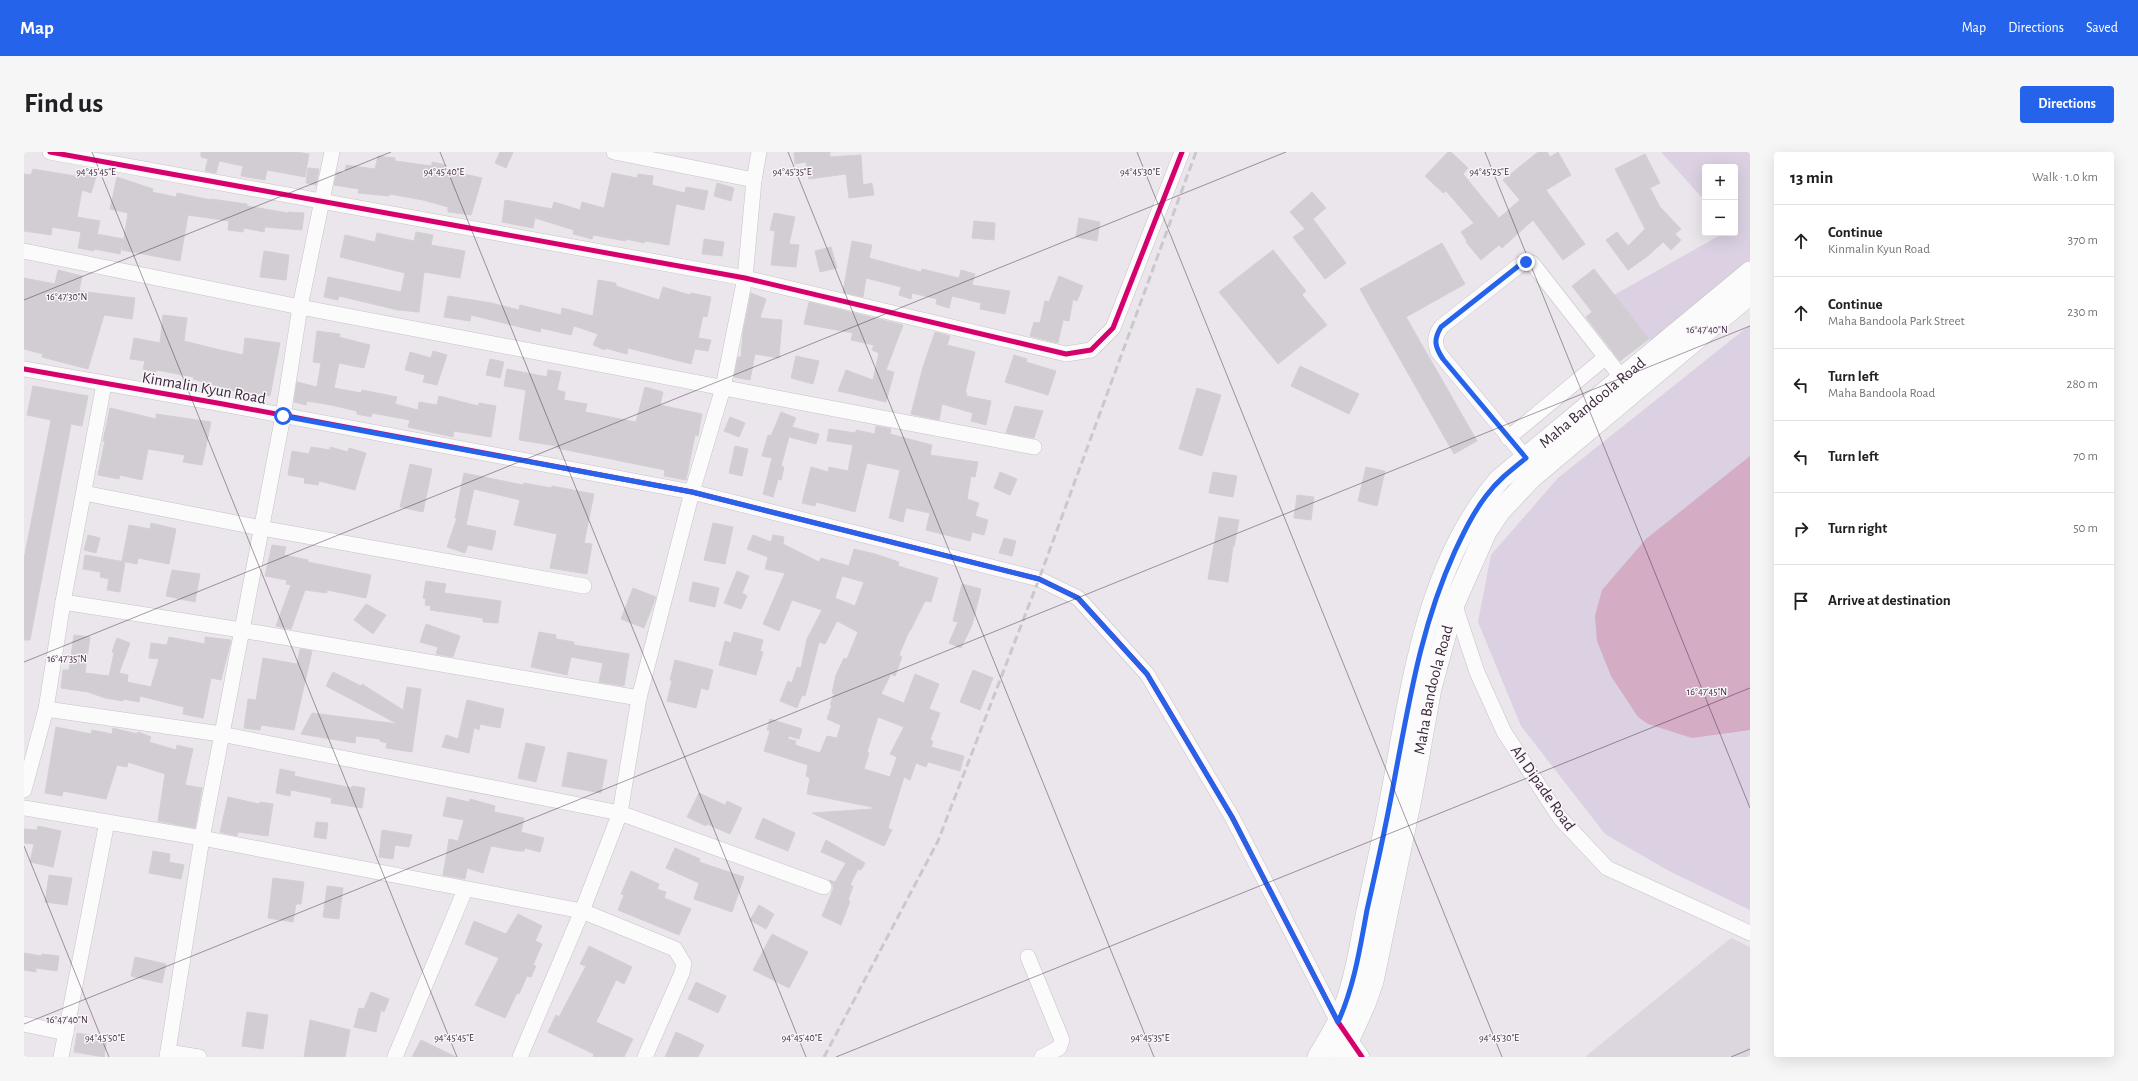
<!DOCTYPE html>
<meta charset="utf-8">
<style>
:root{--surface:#fff;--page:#f6f6f6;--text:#202124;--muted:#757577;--line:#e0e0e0;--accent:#2563eb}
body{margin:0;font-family:"Alegreya Sans",sans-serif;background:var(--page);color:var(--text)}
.controls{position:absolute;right:12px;top:12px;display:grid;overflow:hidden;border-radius:4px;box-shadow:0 4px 16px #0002}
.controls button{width:36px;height:36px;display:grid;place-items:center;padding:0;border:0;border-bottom:1px solid var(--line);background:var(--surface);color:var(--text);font:20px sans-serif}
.stop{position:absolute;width:12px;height:12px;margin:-9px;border:3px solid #2563eb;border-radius:50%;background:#fff}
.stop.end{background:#2563eb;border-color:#fff;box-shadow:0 1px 4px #0008}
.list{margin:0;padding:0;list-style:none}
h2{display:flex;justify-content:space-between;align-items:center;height:52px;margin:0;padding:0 16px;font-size:17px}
h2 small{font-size:13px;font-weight:400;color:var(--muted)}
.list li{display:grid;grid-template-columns:26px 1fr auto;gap:12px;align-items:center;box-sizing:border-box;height:72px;padding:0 16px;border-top:1px solid var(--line)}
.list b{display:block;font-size:15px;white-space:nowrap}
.list p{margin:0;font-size:13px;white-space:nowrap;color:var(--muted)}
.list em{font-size:13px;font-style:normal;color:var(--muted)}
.icon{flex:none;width:22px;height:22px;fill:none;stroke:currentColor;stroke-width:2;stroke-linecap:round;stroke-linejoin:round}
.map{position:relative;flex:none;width:1726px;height:905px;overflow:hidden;border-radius:4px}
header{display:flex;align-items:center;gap:24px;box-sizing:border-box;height:56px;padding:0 20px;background:var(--accent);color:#fff}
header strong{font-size:19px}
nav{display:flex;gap:22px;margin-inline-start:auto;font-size:14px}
.intro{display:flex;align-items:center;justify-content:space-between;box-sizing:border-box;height:96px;padding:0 24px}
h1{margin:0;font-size:28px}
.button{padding:10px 18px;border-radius:4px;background:var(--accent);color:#fff;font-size:14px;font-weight:700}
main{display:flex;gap:24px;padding:0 24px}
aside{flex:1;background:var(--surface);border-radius:4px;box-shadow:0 4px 16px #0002}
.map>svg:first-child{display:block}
.built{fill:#dcd6de}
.green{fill:#dbd1e2}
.water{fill:#d4acc4}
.building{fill:#d1cdd2;stroke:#d3cfd4;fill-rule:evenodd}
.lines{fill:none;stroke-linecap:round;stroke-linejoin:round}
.minor-casing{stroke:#c6c2c7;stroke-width:16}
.secondary-casing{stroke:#c6c1c6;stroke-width:22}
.minor{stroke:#fcfbfc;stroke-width:15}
.secondary{stroke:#fcfbfc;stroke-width:21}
.rail{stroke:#cbc8cc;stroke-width:3;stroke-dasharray:8 4;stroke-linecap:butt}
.cycleway-casing{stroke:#f8f5f9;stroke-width:8}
.cycleway{stroke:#d6006c;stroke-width:5}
.route{stroke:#2563eb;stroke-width:5}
.ticks{fill:none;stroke:#3c263c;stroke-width:1;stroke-opacity:0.45}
.labels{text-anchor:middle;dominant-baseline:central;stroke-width:3;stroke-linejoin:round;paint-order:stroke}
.street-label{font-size:16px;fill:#3c263c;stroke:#f8f5f9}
.ticks-label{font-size:10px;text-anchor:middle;fill:#3c263c;stroke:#f8f5f9;stroke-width:3;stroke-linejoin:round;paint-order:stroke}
</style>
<header>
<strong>Map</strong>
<nav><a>Map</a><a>Directions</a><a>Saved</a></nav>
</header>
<div class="intro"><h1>Find us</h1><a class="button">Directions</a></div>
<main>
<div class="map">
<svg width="1726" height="905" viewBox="0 0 1726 905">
<rect width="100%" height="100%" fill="#eae6eb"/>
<polygon class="built" points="1707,786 1726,795 1726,905 1561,905"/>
<g class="green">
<polygon points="1637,0 1726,0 1726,118 1634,198 1590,143 1700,81 1711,81 1711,15 1681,15 1681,49"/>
<polygon points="1726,173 1726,758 1645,719 1581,682 1497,574 1454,470 1467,403 1534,326"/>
</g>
<polygon class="water" points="1726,304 1726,578 1668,586 1624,572 1614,565 1587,524 1573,489 1571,464 1578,438 1622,387"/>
<g class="building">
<polygon points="177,0 271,0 285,2 281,25 243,18 241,28 217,24 219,14 195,9 192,21 181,19 184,7 177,5"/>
<polygon points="476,0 489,0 482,16 471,11"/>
<polygon points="776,0 806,0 806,5 837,3 839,33 848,31 850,43 825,46 822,22 785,27 782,10 771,12 770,1"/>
<polygon points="1424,0 1427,0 1444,16 1439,22 1475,66 1496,48 1479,28 1514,0 1523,0 1526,5 1534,0 1547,23 1522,38 1561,92 1539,108 1509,68 1478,96 1475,93 1457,108 1442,90 1443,89 1437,80 1450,71 1422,39 1419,41 1401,24"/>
<polygon points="1621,2 1636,31 1626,36 1636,55 1657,77 1651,82 1657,88 1647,98 1639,90 1625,103 1604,118 1582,88 1593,80 1604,94 1621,77 1591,17"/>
<polygon points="354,4 371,6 371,9 408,14 408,10 422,13 421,18 458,26 447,63 424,60 424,55 399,48 366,42 365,44 334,41 335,37 310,33 313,20 321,21 322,13 351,17"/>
<polygon points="284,16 295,17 292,33 282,31"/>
<polygon points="9,17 51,24 52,21 72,25 67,41 58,38 53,65 76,69 73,82 99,87 96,102 70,97 70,99 54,96 57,80 28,75 27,83 0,79 0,22 7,23"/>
<polygon points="588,21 613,26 614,22 629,24 628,33 661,41 662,35 684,39 680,58 652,52 645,93 621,89 620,91 602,87 602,89 569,83 568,87 549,82 550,78 511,66 509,76 478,70 481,48 528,57 530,50 556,58 558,50 580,56"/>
<polygon points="93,25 129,37 128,40 152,45 153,41 187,48 187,47 223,52 223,54 264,61 264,60 280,61 278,78 241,75 240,80 220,76 219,80 204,78 205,69 164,63 156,109 98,98 104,61 86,57"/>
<polygon points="693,31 710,36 707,49 690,44"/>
<polygon points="1288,40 1302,56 1289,67 1322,111 1301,127 1269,85 1281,77 1266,60"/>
<polygon points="750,61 771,65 765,92 775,93 772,115 747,113 751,79 746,78"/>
<polygon points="1055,66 1076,70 1073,89 1052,85"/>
<polygon points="950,69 971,71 970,88 948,86"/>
<polygon points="392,80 409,83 407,93 441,99 436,126 400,120 395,160 374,158 315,144 314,148 300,145 304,125 377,140 381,121 316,105 321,83 351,90 353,81 390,89"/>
<polygon points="680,87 700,90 698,104 678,102"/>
<polygon points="828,89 848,93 845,106 897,120 898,117 935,126 937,118 951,122 948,133 986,139 981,162 956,157 957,151 928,144 925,156 912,152 913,147 888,141 887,147 875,143 877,135 842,126 839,145 819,140"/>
<polygon points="1418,91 1441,132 1382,165 1453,289 1430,302 1336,137"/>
<polygon points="807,95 813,116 796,120 791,99"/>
<polygon points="1249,98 1282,139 1278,143 1303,173 1254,212 1195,140"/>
<polygon points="240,99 265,103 262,128 236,125"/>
<polygon points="1570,117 1625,187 1596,209 1562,165 1568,160 1548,134"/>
<polygon points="34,118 58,124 55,139 111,146 108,167 80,163 64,217 18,205 19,202 0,197 0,126 31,132"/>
<polygon points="1035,124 1059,134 1053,149 1049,147 1045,169 1039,168 1034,191 1006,184 1010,170 1016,171 1021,149 1025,150"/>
<polygon points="574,128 592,131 592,134 635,148 639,135 666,143 667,141 687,145 683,165 679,164 674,186 687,188 684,199 671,197 667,212 604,196 603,202 581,196 581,198 569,193 574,182 550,174 547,183 517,176 516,180 447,163 446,169 420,165 424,144 467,151 495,158 496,153 537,163 538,156 569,164"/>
<polygon points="727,141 742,147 736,166 758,168 755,206 731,202 726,228 710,225 714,205 717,205 719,181"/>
<polygon points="785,150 879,173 862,218 870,220 862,250 814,239 822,218 849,228 855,201 848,198 850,193 827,188 829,181 780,172"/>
<polygon points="139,163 163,166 160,189 192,197 219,203 221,186 256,191 246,244 226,240 225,243 169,227 170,225 133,218 132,220 119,217 121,209 106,207 110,186 136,191"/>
<polygon points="293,179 316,182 315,185 346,193 340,216 315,211 310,236 337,241 338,238 373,245 371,252 394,258 395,250 413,253 415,244 454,254 455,251 472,254 467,285 430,279 429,285 384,275 386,268 348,261 347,265 333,262 333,259 307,253 283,249 282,253 270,250 273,230 293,235 297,211 289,210"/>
<polygon points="911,180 926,184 923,193 951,200 941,241 943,241 942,244 967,249 962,273 947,269 949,261 918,252 915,268 887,262 899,215"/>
<polygon points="409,199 423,203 413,233 399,230 401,223 381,218 386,200 407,206"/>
<polygon points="990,203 1003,207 1002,210 1032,219 1024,243 981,230"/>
<polygon points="772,204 795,209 789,232 767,226"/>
<polygon points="466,207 480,210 476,226 462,223"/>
<polygon points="1276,214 1335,242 1325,262 1267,234"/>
<polygon points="483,217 523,225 524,218 537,220 533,238 541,240 540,248 563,252 561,260 612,270 621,235 639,240 636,253 678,262 674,284 671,283 662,328 640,324 641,318 533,296 533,294 495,288 502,238 480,234"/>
<polygon points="9,234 64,244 58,274 47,272 6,488 0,488 0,407 27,268 3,263"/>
<polygon points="1173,236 1197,243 1178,304 1155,297"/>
<polygon points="991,254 1019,259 1010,286 982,281"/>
<polygon points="86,256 132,267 132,262 187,270 178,313 159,310 161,303 124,297 118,328 96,323 95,327 74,323 81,289 79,289"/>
<polygon points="757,260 772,266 768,275 795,282 792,292 765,285 757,314 760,315 757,328 754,327 749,345 739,342 748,306 738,304 744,283 747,284"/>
<polygon points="706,265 721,271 715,285 700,279"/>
<polygon points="852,274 867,277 866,282 908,293 906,303 954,310 951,325 947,324 943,347 955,351 951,364 964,368 960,383 948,380 946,389 902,378 906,361 882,356 879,370 865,366 876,318 843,311 831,360 792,350 791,354 778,351 787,315 804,320 805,315 824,319 829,293 803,289 805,277 832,281 832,278 851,282"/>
<polygon points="711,294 724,297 718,324 705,321"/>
<polygon points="287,295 306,298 306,295 324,300 325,296 342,301 331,338 295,329 294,333 280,331 281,326 264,323 268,299 285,302"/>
<polygon points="386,312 408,317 399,360 376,355"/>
<polygon points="1342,315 1361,319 1353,354 1334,349"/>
<polygon points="976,320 993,327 986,343 970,336"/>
<polygon points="1189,320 1213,324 1209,345 1185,341"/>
<polygon points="440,321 499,333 500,331 527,336 528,334 570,342 560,391 568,392 563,422 526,416 533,382 490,373 496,348 450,337 442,373 472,379 468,398 444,393 441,401 423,395 433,366 431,366"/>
<polygon points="1273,343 1290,345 1287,368 1270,366"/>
<polygon points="1195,365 1215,368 1210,395 1209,394 1204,430 1184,427"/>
<polygon points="127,371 152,377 145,412 114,406 113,412 98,409 105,373 126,377"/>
<polygon points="689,371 709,375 701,412 680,408"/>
<polygon points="64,383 76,386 72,401 60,398"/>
<path d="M729,383l18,7 2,-7 11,2 -1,7 36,18 2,-4 28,8 5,-17 21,5 24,8 -1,4 40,12 -7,24 -6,-1 -15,30h-1l-10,24 3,2 -7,19 -4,-2 -10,20 23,9 11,-29 24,10 -10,25 11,4 -10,27 3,1 -2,6 33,9 -4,15 -32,-9 -2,5 -10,-4 -6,17 -6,-3 -16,51 4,2 -8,16 -72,-33 60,-4v-2l-65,-13 3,-16 -4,-2 2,-11 -44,-14 6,-20 -3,-1 3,-11 32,10 -3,10 -10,-3 -1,3 8,2 -1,4 25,8 7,-17 10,2 4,-13 -14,-6 5,-14h-2l4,-11 -2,-1 4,-18 8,-17 3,1 11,-27 -21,-11 -12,23 -6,-2 -14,54 -3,-1 -5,13 -17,-7 8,-20 4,2 5,-16 4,1 6,-29 15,-29 -30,-10 -13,31 -16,-7 22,-51 -20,-4 3,-12 -21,-8zM818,424l22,6 -9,24 -20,-8zM854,565l26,10 -14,27 7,3 -7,20 -26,-8 5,-16 -2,-1z"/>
<polygon points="980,386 992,389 988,404 975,401"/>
<polygon points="248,393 262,395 260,403 284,408 284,410 347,423 342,446 303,438 303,441 281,438 267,477 252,474 267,433 262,432 263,428 241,424"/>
<polygon points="61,403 101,410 96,440 83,438 85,427 76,425 77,420 59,417"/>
<polygon points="148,418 176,422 171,450 142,444"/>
<polygon points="713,419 725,424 718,441 723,444 717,457 700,451"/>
<polygon points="402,429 422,432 420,441 477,449 474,471 459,470 459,466 406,458 407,454 401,453 402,447 399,446"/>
<polygon points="669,430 695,436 691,455 665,449"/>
<polygon points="938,432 957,437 948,473 937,496 925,491 934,470 929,469"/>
<polygon points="609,436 632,445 620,476 597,467"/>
<polygon points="342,452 362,463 349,482 330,468"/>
<polygon points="402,472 436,484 429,505 412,502 414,495 396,490"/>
<polygon points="515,480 532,483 532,487 550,490 550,493 605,502 600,534 575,530 579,511 547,505 543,523 507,515"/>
<polygon points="710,480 739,488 736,499 739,500 732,523 695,513 701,489 707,491"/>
<polygon points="50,483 66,485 61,521 85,524 90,501 88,500 93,486 106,491 95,521 104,523 103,530 127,535 135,507 125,506 127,491 143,493 145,485 181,492 181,485 207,488 197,528 187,526 179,566 159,562 160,555 116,544 115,550 99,547 99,549 81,546 64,540 37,536 39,518 45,518"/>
<polygon points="276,497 288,499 270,578 237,573 236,578 220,576 224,547 232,548 239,506 273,512"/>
<polygon points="651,508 689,518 684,538 677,536 672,556 643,549 648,529 646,528"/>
<polygon points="949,518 969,526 956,558 936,550"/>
<polygon points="309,520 337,534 338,532 379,558 383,535 397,537 388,600 362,596 363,591 356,589 356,587 332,584 331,591 277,582 288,561 374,572 302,534"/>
<polygon points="443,548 480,557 476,576 456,572 455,578 450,576 445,601 418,595 422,583 434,587"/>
<polygon points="32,575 67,582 68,578 88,582 89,576 113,582 114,580 127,585 125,590 152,598 153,593 169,597 161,633 178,636 171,676 134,669 141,622 104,610 103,615 93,613 82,647 39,639 38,644 21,641"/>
<polygon points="502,591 521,595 512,630 494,626"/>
<polygon points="544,600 583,608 577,641 538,634"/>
<polygon points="256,617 271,620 270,624 328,636 328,634 341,636 338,656 307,651 308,646 267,638 266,644 252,641"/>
<polygon points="675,641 701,653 703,649 718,656 706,682 683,672 682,674 663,665"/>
<polygon points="204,645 235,652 236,650 249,652 244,684 214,680 213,684 196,680"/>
<polygon points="423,645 445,650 446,647 471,654 470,660 500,666 497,680 520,686 516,700 501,696 500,699 494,699 467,694 459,721 443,716 441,727 419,723 425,687 434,689 440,668 419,664"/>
<polygon points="739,666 771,681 764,699 731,686"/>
<polygon points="292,670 304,671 302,687 290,685"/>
<polygon points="14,674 37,679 29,715 6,710 10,692 0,691 0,677 13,678"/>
<polygon points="358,678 388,683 385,695 371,693 369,707 355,705"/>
<polygon points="802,688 841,711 837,718 834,717 826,733 829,734 824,748 826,749 817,773 798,764 809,738 809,733 805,728 811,730 822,711 797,700"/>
<polygon points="651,696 676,707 675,710 720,725 708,760 670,747 675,731 642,716"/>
<polygon points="129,699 146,702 145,710 160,713 157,727 125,721"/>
<polygon points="607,719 635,732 633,737 642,740 640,746 667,757 655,783 594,758 600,743 597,742"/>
<polygon points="25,723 48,726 43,753 21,750"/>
<polygon points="249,726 280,730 277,752 272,752 269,770 244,766"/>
<polygon points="303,734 319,736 315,767 299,765"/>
<polygon points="735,753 750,762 742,777 726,768"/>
<polygon points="494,762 518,774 511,789 518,792 509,813 512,814 507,825 503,824 495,842 493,841 481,866 451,853 475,806 441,792 450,769 482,782"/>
<polygon points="748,782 784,800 765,836 729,818"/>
<polygon points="565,794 608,815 600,832 592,828 572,870 609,887 600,905 569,905 570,902 524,880 532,863 535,865 562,814 556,812"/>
<polygon points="0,801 17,804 18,802 35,804 33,819 12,816 12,820 0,818"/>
<polygon points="111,805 142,812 138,831 107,824"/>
<polygon points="672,830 702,844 694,861 664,847"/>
<polygon points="347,840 365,847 360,860 357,858 352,880 330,875 335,856 340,857"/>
<polygon points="223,860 244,863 239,897 218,894"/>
<polygon points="286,868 326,878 321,905 280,905"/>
<polygon points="652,880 680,893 674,905 641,905"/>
<polygon points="53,881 83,886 80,905 50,900"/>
<polygon points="397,888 432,905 388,905"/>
</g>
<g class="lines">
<defs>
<g id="minor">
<polyline points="26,0 721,126 1042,202 1067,198 1089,176 1158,0"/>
<polyline points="590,0 730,28"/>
<polyline points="0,99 276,155 1010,295"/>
<polyline points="0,217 199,252 668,340 1015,427 1054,446 1123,522 1208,665 1314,870 1338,905"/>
<polyline points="1484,286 1582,205"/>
<path d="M1502,306l-88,-106c-4,-11 -3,-16 3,-25l80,-63 11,-1 90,115"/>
<polyline points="60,341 237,376 560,434"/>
<polyline points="39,450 217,478 615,546"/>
<polyline points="1430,451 1453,520 1480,580 1536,666 1583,716 1726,781"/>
<polyline points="22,557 197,582 596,661 800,735"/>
<polyline points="0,638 22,557 39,450 80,232"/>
<polyline points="0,656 178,686 558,759 651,797 660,812 658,821 621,905"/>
<polyline points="1004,805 1038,888 1035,896 1018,905"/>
<polyline points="0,872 42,881"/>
<polyline points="144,900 175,905"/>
<polyline points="37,905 83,670"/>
<polyline points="143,905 178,686 259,264 276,155 308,0"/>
<polyline points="371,905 441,738"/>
<polyline points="496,905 558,759 596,661 615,546 668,340 699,236 721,126 730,28 735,0"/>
</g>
<g id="secondary">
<path id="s1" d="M1294,905c10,-17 21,-33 27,-52 11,-28 15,-60 21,-89 9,-43 19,-86 27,-130 19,-104 35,-224 107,-307l250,-207"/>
<path id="s2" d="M1317,905l24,-53 8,-23 39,-187 19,-106 23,-84 32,-72 14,-21 31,-33 219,-184"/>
</g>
</defs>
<use href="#minor" class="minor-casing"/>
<use href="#secondary" class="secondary-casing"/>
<use href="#minor" class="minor"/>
<use href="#secondary" class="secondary"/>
<polyline class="rail" points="800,905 914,689 1015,427 1172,0"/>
<defs>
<g id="cycleway">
<polyline points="26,0 721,126 1042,202 1067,198 1089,176 1158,0"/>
<polyline points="0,217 199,252 668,340 1015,427 1054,446 1123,522 1208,665 1314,870 1338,905"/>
</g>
</defs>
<use href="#cycleway" class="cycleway-casing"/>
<use href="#cycleway" class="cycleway"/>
</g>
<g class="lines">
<path class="route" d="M259,264l409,76 347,87 39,19 69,76 85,143 106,205c16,-35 22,-74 29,-112 10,-44 20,-89 28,-134 15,-79 26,-150 60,-225 9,-19 18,-38 31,-55 11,-15 25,-26 40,-38l-83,-99c-8,-12 -10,-19 -2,-32l80,-63 5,-2"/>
</g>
<path class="ticks" d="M68,0l365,905M416,0l366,905M764,0l366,905M1113,0l365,905M1461,0l265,656M0,148l367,-148M0,510l1262,-510M0,694l85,211M0,872l1726,-698M812,905l914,-369M1707,905l19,-8"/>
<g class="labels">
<g class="street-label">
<text transform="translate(180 236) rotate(10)">Kinmalin Kyun Road</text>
<text stroke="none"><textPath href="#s1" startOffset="732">Maha Bandoola Road</textPath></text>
<text stroke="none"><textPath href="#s2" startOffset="380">Maha Bandoola Road</textPath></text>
<text transform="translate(1519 636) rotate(55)">Ah Dipade Road</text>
</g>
</g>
<g class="ticks-label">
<text x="72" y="23">94°45'45"E</text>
<text x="420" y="23">94°45'40"E</text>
<text x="768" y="23">94°45'35"E</text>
<text x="1116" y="23">94°45'30"E</text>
<text x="1465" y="23">94°45'25"E</text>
<text x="43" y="148">16°47'30"N</text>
<text x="1683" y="181">16°47'40"N</text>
<text x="43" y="510">16°47'35"N</text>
<text x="1683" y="543">16°47'45"N</text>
<text x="43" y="871">16°47'40"N</text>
<text x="81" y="889">94°45'50"E</text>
<text x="430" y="889">94°45'45"E</text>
<text x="778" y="889">94°45'40"E</text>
<text x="1126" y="889">94°45'35"E</text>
<text x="1475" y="889">94°45'30"E</text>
</g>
</svg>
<div class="controls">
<button>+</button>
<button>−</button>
</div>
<div class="stop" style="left:259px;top:264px"></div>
<div class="stop end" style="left:1502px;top:110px"></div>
</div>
<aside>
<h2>13 min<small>Walk · 1.0 km</small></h2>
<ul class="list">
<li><svg class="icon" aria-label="ahead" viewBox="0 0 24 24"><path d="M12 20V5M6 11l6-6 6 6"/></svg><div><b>Continue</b><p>Kinmalin Kyun Road</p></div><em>370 m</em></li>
<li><svg class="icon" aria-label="ahead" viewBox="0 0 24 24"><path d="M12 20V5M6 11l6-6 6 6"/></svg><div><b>Continue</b><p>Maha Bandoola Park Street</p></div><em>230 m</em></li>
<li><svg class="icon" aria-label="left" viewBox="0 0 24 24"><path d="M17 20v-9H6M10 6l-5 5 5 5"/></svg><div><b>Turn left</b><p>Maha Bandoola Road</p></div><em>280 m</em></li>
<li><svg class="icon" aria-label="left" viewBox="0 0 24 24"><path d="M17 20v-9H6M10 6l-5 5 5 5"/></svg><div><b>Turn left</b></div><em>70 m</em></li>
<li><svg class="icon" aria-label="right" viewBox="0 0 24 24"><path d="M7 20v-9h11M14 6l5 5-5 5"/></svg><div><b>Turn right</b></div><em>50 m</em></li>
<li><svg class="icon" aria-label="arrive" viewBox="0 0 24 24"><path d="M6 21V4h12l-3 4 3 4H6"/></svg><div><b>Arrive at destination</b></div></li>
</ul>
</aside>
</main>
